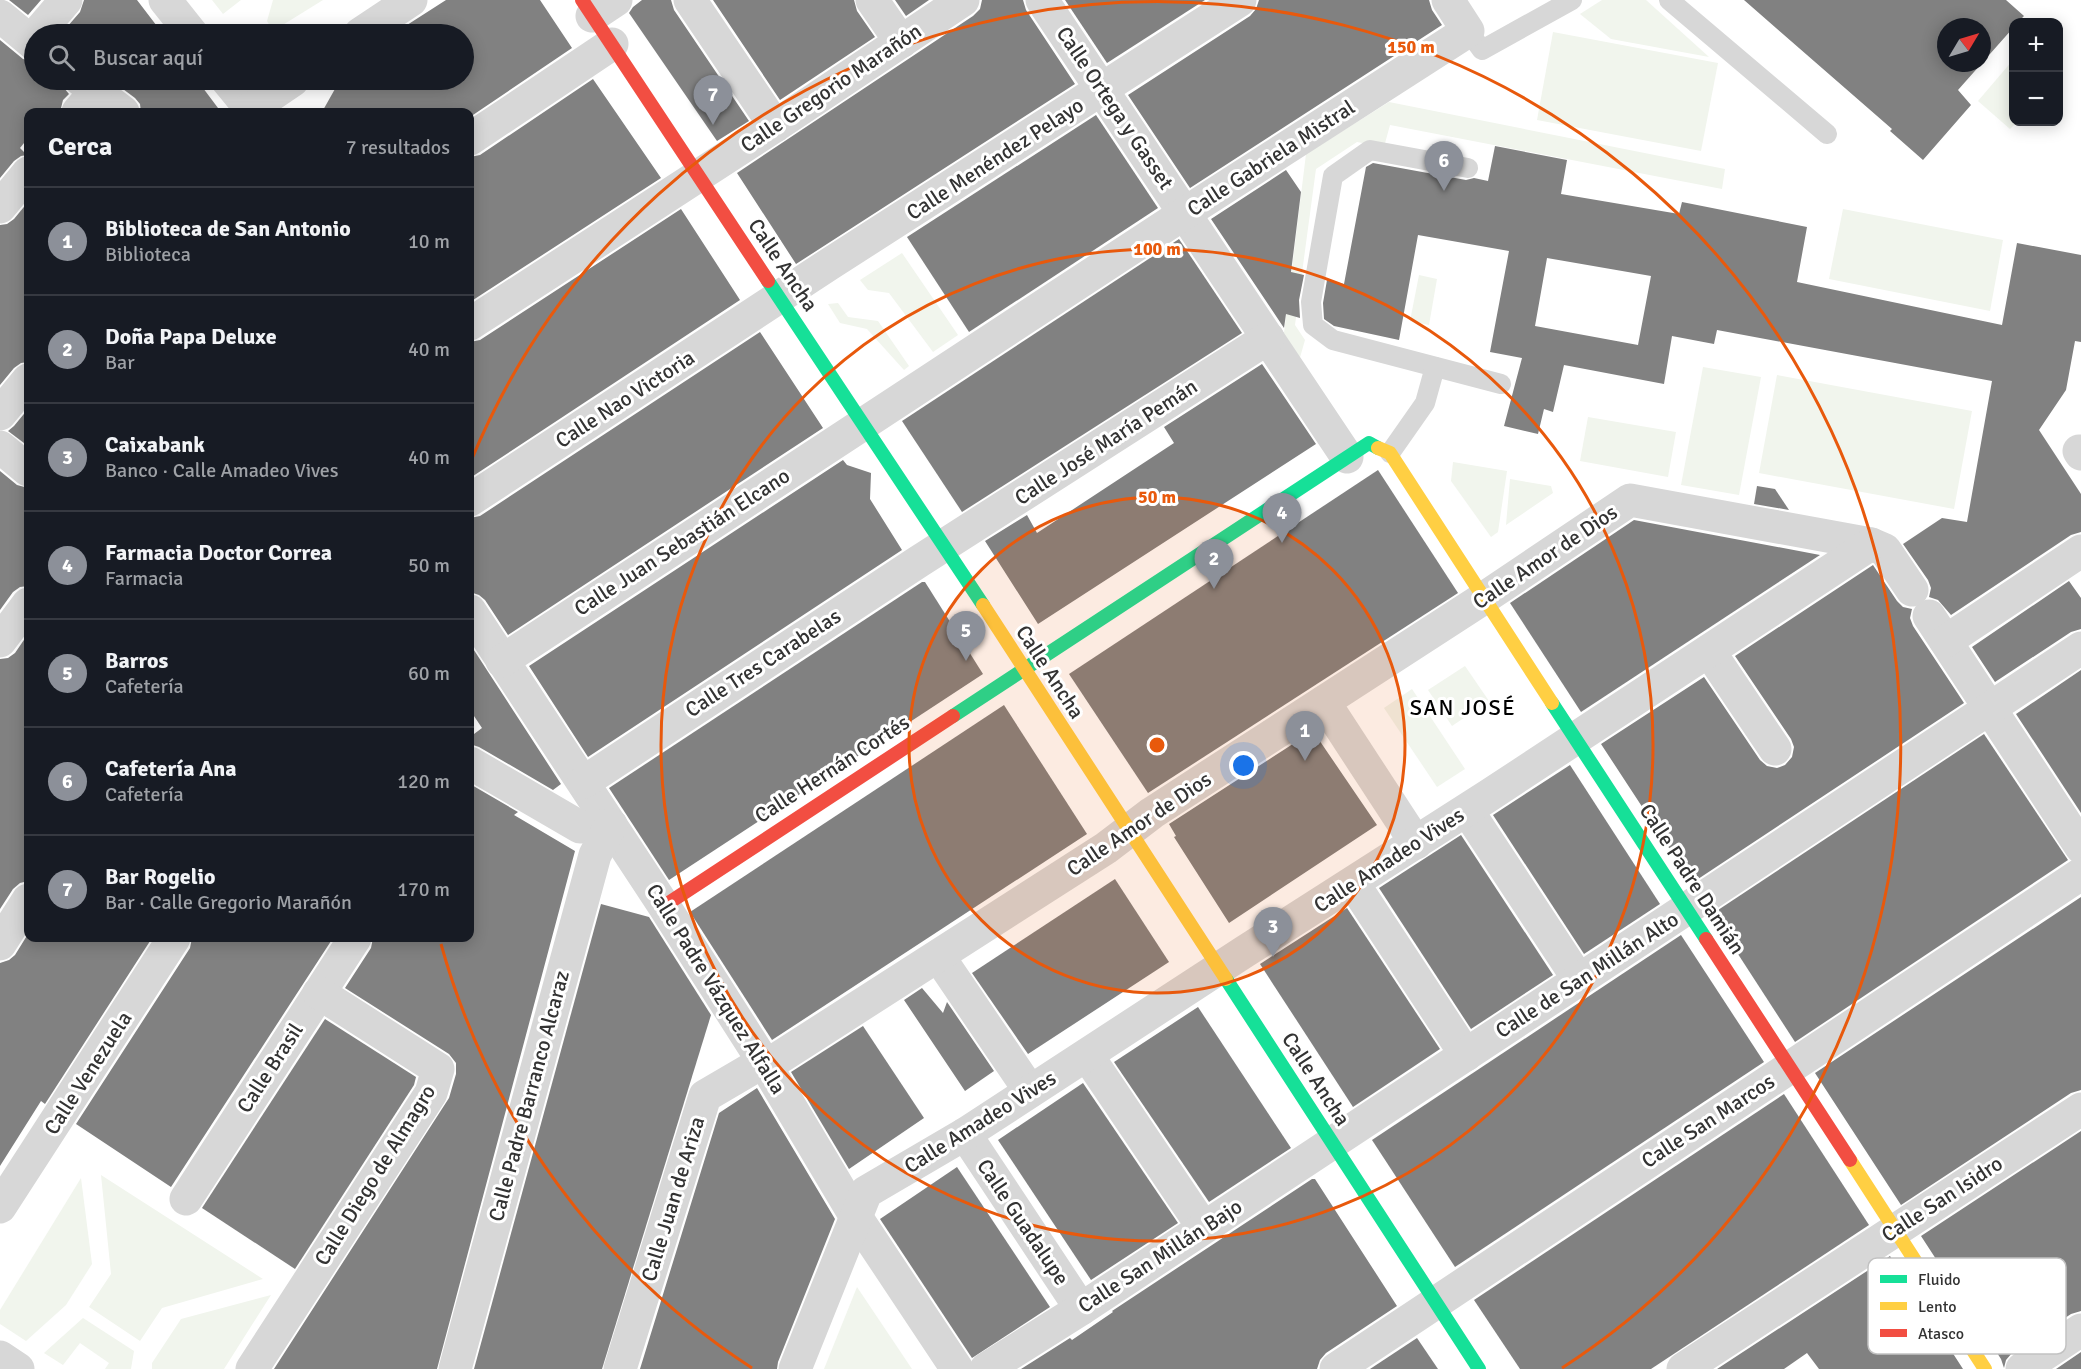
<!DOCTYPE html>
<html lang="es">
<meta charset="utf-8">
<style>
:root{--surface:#171b24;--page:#242831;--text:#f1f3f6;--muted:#9ea1a6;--line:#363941;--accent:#8c9099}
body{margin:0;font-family:Signika,sans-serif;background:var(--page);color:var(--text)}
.controls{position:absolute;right:18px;top:18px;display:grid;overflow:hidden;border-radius:12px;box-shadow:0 3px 15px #0003}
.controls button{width:54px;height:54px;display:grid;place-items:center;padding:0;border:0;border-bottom:2px solid var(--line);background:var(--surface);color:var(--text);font:30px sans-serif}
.compass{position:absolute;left:1937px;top:18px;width:54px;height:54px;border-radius:50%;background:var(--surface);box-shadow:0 3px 15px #0003;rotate:52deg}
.you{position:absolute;left:1244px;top:766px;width:21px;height:21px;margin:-15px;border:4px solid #fff;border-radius:50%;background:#1a73e8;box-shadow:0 0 0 9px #1a73e833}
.badge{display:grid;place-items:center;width:39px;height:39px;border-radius:50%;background:var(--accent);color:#fff;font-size:20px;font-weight:700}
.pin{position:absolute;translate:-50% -50px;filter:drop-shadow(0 2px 3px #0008)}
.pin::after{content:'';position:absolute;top:32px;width:21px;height:18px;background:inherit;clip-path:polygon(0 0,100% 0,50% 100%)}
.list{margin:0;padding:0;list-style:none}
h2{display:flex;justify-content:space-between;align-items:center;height:78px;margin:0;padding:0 24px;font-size:26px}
h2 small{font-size:20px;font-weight:400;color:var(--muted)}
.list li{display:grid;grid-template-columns:39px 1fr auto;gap:18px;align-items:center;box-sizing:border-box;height:108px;padding:0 24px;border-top:2px solid var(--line)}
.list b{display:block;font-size:22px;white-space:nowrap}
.list p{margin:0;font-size:20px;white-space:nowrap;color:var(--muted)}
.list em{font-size:20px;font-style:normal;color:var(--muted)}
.icon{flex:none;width:33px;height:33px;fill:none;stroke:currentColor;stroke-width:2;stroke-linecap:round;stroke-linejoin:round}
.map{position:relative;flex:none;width:2081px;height:1369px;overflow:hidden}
.search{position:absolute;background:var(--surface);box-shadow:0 3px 15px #0003;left:24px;top:24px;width:450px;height:66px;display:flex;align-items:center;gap:15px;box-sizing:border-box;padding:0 21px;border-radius:33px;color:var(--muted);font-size:22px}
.panel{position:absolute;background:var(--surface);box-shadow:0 3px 15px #0003;left:24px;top:108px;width:450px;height:834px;border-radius:12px}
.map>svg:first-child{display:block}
.green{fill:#f1f5ed}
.building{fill:#818181;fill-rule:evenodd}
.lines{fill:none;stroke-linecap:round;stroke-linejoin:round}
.lane{stroke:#d7d7d7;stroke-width:20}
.street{stroke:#d7d7d7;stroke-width:33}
.fast{stroke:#16e098;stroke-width:14}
.slow{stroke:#ffcf43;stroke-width:14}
.jam{stroke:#f24e42;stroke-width:14}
.ring{fill:none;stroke:#e8590c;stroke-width:3}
.labels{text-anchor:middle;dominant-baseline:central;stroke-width:6;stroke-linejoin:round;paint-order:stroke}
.street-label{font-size:21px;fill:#333;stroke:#fff}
.neighbourhood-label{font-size:22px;letter-spacing:1.5px;fill:#000;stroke:#fff}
.key{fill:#fff;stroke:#c2c2c2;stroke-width:1.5}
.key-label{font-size:16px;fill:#333}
.centre{fill:#e8590c;stroke:#fff;stroke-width:3}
.ring-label{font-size:18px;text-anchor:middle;font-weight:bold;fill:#e8590c;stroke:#fff;stroke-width:6;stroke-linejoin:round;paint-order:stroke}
</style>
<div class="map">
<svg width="2081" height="1369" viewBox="0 0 2081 1369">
<rect width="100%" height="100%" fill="#fff"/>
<g class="green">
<polygon points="212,0 241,0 223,14"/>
<polygon points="273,0 323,0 273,31 267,21"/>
<polygon points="1602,0 1646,0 1709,57 1611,39 1580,14"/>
<polygon points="1553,32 1718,63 1701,151 1537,120"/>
<polygon points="2013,60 2014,122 2017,122 2010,129 1978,101"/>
<polygon points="1389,102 1725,169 1722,189 1390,125 1384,147 1357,142 1316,169 1295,325 1305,340 1299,361 1283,341 1306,154"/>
<polygon points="1843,209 2003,240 1990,311 1829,279"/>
<polygon points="902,253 958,335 933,352 889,293 868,290 860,280"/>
<polygon points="1419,275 1437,279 1429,325 1410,321"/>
<polygon points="838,303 848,317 878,321 909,366 904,370 867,329 840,323 828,304"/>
<polygon points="1703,367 1761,377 1739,495 1681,485"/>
<polygon points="1777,375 1972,411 1954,509 1759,473"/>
<polygon points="1588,417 1676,432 1668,477 1580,461"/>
<polygon points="1453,462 1507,471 1498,532 1491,537 1451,481"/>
<polygon points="1510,479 1551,486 1553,493 1506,525"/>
<polygon points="1465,666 1489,701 1452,726 1428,690"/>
<polygon points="1412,689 1465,769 1437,787 1384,708"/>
<polygon points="101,1175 263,1279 162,1308 140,1341 89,1307 111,1274"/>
<polygon points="81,1178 92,1264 66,1305 26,1341 0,1324 0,1310"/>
<polygon points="857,1287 912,1369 824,1369"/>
<polygon points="271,1295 224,1369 152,1369 152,1363 181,1319"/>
<polygon points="83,1318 134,1351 131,1369 105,1369 109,1363 80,1343 63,1365 44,1353"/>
</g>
<g class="building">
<polygon points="9,0 41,0 28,15"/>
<polygon points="84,0 137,0 163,34 61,34 80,12"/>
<polygon points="446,0 540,0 572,48 470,117 470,112 322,112 340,80 464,80 464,34 393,34"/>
<polygon points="642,0 671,0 674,10 749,121 717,141 629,13 633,7"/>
<polygon points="713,0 854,0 857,11 875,37 780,100"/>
<polygon points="895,0 929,0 906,16"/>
<polygon points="982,0 1023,0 1026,10 1075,84 796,264 737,173 973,16 980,9"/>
<polygon points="1065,0 1205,0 1107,63"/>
<polygon points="1259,0 1429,0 1432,10 1442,25 1190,188 1128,95 1250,16 1256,9"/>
<path d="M1744,0h262l18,16 -6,6h-5v6l-55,62 13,15 -48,55 -33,-29 2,-2zM1946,27h36v36h-36z"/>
<polygon points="0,40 23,59 34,62 34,80 63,80 64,88 69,94 63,100 60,112 28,112 28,138 20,148 27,155 21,156 14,161 0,178"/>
<polygon points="593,79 661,178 470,302 470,157 480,155"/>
<polygon points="111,80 197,80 221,112 141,112 140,104 135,98"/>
<polygon points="1096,115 1158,208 969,332 907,237"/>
<path d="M1495,146l72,14 -6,34 118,20 3,-12 125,25 -10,55 205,43 15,-82 64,12v87l-6,-1 -9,49 -27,40 42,64v38l-10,3 -120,80 -13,-15 -9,-3 2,-9 -3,-8 -25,-36 39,-26 25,4 25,-141 -275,-51 -3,14 -42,-8 -8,48 -100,-19 -11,47 -9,-3 -6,25 -34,-8 18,-68 -32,-6 19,-101 -91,-16 -19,105 -65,-14 -10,-7 -1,-16 4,-23 17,4 22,-117 7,-4 93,17 8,-2 14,3zM1547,258l104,18 -13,69 -103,-19z"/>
<polygon points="1286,170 1301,192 1291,272 1304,275 1299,300 1300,318 1286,314 1284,328 1211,219"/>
<polygon points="28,202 28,362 21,363 14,368 0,385 0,225 7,224 14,219"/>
<polygon points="681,209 740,300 470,478 470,342 480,340"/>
<polygon points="1179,239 1242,333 962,512 902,421"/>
<polygon points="760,332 823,428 508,635 485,600 479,595 470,592 470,518 480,516"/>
<polygon points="1262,364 1316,444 1038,624 985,541 1027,515 1037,533 1174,443 1164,427"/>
<polygon points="28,409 28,446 8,431 14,426"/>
<polygon points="843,460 847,465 871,473 870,499 902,550 588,757 529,666"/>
<polygon points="1378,470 1458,593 1148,793 1069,674"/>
<polygon points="0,471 17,485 28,488 28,586 20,587 13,592 0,610"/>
<polygon points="1757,486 1775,489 1789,510 1754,504"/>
<polygon points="1634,520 1820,555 1581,712 1510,603"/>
<polygon points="1873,565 1897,601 1903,607 1912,609 1910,618 1913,626 1964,703 1692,883 1601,744 1704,677 1760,760 1767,766 1777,768 1785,765 1792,757 1794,747 1791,739 1735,656"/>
<polygon points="2069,581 2081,598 2081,629 2071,632 1995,682 1972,647"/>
<polygon points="922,582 925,582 983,674 669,880 609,788"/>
<polygon points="28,634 28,881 20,883 13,889 0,909 0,659 8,658 15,653"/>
<polygon points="470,644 561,784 553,790 479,747 470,744 470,737 482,728 470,710"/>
<polygon points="2081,670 2081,813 2016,714"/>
<polygon points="1004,705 1087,834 772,1040 690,912"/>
<polygon points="1313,731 1377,825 1229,923 1174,837 1176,836 1169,824"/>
<polygon points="1984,734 2068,860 1795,1042 1712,914"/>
<polygon points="1570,765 1660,904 1584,954 1493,815"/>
<polygon points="470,784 518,812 514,815 575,851 437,1369 274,1369 449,1098 456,1074 456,1063 449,1054 345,988 371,948 373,938 470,938"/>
<polygon points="1461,835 1553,975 1471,1029 1379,888"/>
<polygon points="1115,879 1169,962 1028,1054 972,973"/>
<polygon points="2081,897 2081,1090 2071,1093 1901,1205 1815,1073"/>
<polygon points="601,904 649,917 711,1015 602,1369 474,1369"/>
<polygon points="1347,908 1440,1049 1353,1107 1260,964"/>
<polygon points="28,934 28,938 152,938 45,1104 41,1101 0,1166 0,963 9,960 15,955"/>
<polygon points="1681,935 1764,1062 1455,1267 1372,1140"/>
<polygon points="192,938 333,938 171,1187 76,1124 190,948"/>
<polygon points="922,988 943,1013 947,1002 994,1071 965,1091 904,1000"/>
<polygon points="1198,1007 1291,1148 1209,1202 1114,1062"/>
<polygon points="325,1019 416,1077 414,1085 295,1269 202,1208"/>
<polygon points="863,1026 924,1118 849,1169 791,1072"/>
<polygon points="1083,1083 1178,1223 1091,1280 998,1140"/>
<polygon points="757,1088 835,1219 778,1362 777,1369 640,1369 719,1113"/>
<polygon points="1784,1094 1869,1225 1651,1369 1520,1369 1474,1300"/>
<polygon points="2081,1131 2081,1311 2071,1314 2012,1353 2006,1360 2004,1368 2001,1359 1921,1236"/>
<polygon points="957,1167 1050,1307 972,1358 880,1219"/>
<polygon points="1312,1179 1315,1179 1397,1306 1326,1353 1320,1360 1317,1369 1021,1369 1070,1338 1072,1340 1113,1312 1112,1311"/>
<polygon points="1890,1256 1963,1369 1819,1369 1807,1353 1784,1369 1717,1369"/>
<polygon points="1417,1338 1438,1369 1370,1369"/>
<polygon points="2081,1352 2081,1369 2056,1369"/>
</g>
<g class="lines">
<g class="lane">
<polyline points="1669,0 1827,134"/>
<polyline points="1468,31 1482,50 1572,0"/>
<polyline points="1468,168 1370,150 1333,176 1311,302 1313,325 1333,340 1501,384"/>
<polyline points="1390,453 1425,403 1435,367"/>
</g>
<g class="street">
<polyline points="165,0 192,34"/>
<polyline points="690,0 775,126"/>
<polyline points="872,0 901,42"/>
<polyline points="1042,0 1347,457"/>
<polyline points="0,16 34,44"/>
<polyline points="592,16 616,0"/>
<polyline points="37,34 66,0"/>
<polyline points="360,34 411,0"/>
<polyline points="81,80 123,112"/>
<polyline points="227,80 250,108"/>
<polyline points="78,112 96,91"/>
<polyline points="246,112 293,80"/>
<polyline points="470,139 612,44"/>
<polyline points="0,207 28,173"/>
<polyline points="470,324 775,126 963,0"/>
<polyline points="0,414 28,380"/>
<polyline points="0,447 28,470"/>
<polyline points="2079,451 2081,454"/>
<polyline points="470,500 828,265 1240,0"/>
<polyline points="470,611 664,906 766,1066 856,1217 957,1369"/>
<polyline points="1929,616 2081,847"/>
<polyline points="0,641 28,604"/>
<polyline points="1946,641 2081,551"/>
<polyline points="1709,651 1775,749"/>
<polyline points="502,661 1185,213 1468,31 1448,0"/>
<polyline points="1324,702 1416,843"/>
<polyline points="470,763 580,827 611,825"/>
<polyline points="584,782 918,562 1268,338"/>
<polyline points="1467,810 1579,980"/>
<polyline points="1353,883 1466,1055"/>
<polyline points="0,944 28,900"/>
<polyline points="939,957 1030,1091"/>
<polyline points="1087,1055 1203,1227"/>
<polyline points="965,1134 1081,1309"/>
<polyline points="186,1199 355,938"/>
<polyline points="0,1207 174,938"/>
<polyline points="0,1357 18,1369"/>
<polyline points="252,1369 431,1093 438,1069 319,993"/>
<polyline points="455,1369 595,855 611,825"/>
<polyline points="620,1369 705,1096 758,1065 766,1066 1106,848 1152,813 1484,598 1630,500 1871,544 1885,550 1912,590"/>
<polyline points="795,1369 866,1192 965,1134 1244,952 1488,796 1871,544"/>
<polyline points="986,1369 1081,1309 2081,648"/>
<polyline points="1336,1369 2081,874"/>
<polyline points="1683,1369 2081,1109"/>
<polyline points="2022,1369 2081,1330"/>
</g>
<g class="fast">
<polyline points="768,281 983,605"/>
<polyline points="1552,703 1706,939"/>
<polyline points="953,716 1369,443 1378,448"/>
<polyline points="1226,979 1479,1369"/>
</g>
<g class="slow">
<polyline points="1378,448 1390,453 1552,703"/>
<polyline points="983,605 1226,979"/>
<polyline points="1850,1160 1985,1369"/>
</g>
<g class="jam">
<polyline points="582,0 768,281"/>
<polyline points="664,906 953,716"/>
<polyline points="1706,939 1850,1160"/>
</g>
</g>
<circle cx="1157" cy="745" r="248" fill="#e8590c" fill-opacity=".12"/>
<g class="ring">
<circle cx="1157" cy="745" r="248"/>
<circle cx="1157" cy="745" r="496"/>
<path d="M752 1368A743 743 0 0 1 441 944M471 461A743 743 0 1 1 1562 1368"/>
</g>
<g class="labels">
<g class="street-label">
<text transform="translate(831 88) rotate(-34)">Calle Gregorio Marañón</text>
<text transform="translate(1115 108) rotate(56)">Calle Ortega y Gasset</text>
<text transform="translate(1271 158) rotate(-33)">Calle Gabriela Mistral</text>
<text transform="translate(995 159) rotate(-33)">Calle Menéndez Pelayo</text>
<text transform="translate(783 265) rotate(56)">Calle Ancha</text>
<text transform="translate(625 399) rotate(-33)">Calle Nao Victoria</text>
<text transform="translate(1106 442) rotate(-33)">Calle José María Pemán</text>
<text transform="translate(682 542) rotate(-33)">Calle Juan Sebastián Elcano</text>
<text transform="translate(1545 557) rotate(-34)">Calle Amor de Dios</text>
<text transform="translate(763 663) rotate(-33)">Calle Tres Carabelas</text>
<text transform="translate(1050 672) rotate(57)">Calle Ancha</text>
<text transform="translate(832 769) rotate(-33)">Calle Hernán Cortés</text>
<text transform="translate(1139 824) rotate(-34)">Calle Amor de Dios</text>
<text transform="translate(1389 860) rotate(-33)">Calle Amadeo Vives</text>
<text transform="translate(1692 879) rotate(57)">Calle Padre Damián</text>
<text transform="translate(1587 975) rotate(-33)">Calle de San Millán Alto</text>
<text transform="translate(716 989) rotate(58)">Calle Padre Vázquez Alfalla</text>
<text transform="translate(270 1068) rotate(-57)">Calle Brasil</text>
<text transform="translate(88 1073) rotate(-57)">Calle Venezuela</text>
<text transform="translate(1316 1079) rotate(57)">Calle Ancha</text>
<text transform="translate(529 1096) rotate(-75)">Calle Padre Barranco Alcaraz</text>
<text transform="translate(1708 1121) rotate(-33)">Calle San Marcos</text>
<text transform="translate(980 1122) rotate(-32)">Calle Amadeo Vives</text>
<text transform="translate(375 1175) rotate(-58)">Calle Diego de Almagro</text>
<text transform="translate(673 1199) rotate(-73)">Calle Juan de Ariza</text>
<text transform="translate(1942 1199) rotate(-33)">Calle San Isidro</text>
<text transform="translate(1023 1222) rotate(56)">Calle Guadalupe</text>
<text transform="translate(1160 1256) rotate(-33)">Calle San Millán Bajo</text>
</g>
<g class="neighbourhood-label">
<text x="1463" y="707">SAN JOSÉ</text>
</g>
</g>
<rect x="1868" y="1258" width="198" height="96" rx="9" class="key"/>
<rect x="1880" y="1275" width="27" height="8" fill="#16e098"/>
<rect x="1880" y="1302" width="27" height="8" fill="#ffcf43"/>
<rect x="1880" y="1329" width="27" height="8" fill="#f24e42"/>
<g class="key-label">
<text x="1918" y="1285">Fluido</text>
<text x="1918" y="1312">Lento</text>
<text x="1918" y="1339">Atasco</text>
</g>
<circle cx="1157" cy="745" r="9" class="centre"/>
<g class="ring-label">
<text x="1411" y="53">150 m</text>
<text x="1157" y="255">100 m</text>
<text x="1157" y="503">50 m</text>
</g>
</svg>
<div class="controls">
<button>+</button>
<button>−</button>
</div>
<svg class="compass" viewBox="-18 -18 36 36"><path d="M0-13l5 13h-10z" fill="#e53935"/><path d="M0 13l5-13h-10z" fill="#9ea1a6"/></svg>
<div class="you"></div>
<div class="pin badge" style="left:1305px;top:761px">1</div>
<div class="pin badge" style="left:1214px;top:589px">2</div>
<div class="pin badge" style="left:1273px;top:957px">3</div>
<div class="pin badge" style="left:1282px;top:543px">4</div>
<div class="pin badge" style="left:966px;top:661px">5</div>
<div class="pin badge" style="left:1444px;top:191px">6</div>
<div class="pin badge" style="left:713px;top:125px">7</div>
<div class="search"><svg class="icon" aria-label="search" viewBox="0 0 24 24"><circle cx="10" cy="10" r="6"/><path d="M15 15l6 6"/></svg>Buscar aquí</div>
<section class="panel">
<h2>Cerca<small>7 resultados</small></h2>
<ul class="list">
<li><span class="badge">1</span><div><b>Biblioteca de San Antonio</b><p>Biblioteca</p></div><em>10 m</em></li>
<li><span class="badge">2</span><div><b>Doña Papa Deluxe</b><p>Bar</p></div><em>40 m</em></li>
<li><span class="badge">3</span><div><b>Caixabank</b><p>Banco · Calle Amadeo Vives</p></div><em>40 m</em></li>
<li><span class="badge">4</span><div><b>Farmacia Doctor Correa</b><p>Farmacia</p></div><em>50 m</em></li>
<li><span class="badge">5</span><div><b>Barros</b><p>Cafetería</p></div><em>60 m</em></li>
<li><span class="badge">6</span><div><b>Cafetería Ana</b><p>Cafetería</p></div><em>120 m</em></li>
<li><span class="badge">7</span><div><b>Bar Rogelio</b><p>Bar · Calle Gregorio Marañón</p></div><em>170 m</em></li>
</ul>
</section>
</div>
